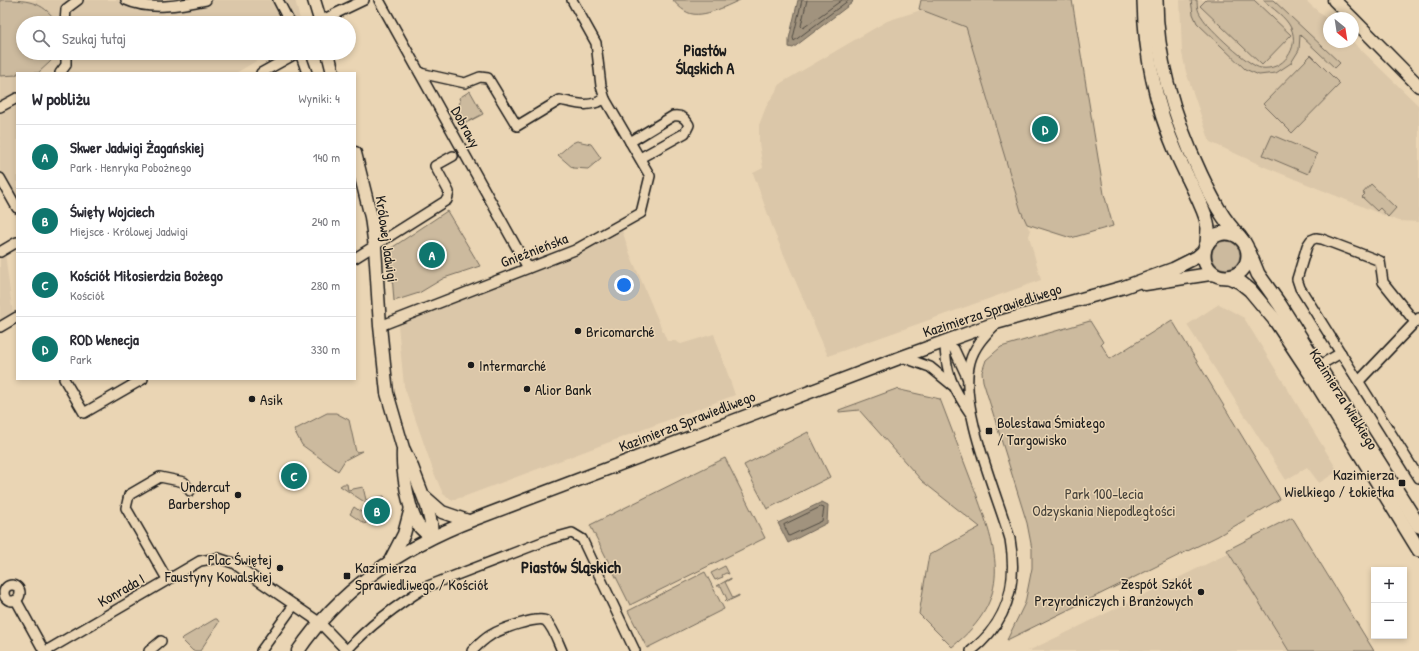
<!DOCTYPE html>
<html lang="pl">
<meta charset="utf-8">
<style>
:root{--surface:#fff;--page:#f2f2f3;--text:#2b2b33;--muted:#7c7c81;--line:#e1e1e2;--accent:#0f766e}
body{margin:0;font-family:"Patrick Hand",sans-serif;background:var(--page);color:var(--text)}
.controls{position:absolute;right:12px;bottom:12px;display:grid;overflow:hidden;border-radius:0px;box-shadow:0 2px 6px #0003}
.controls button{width:36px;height:36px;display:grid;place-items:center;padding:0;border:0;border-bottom:1px solid var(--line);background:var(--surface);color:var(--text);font:20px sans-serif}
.compass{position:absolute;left:1323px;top:12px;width:36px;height:36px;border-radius:50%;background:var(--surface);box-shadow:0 2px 6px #0003;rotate:150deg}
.you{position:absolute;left:624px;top:285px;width:14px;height:14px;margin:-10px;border:3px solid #fff;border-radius:50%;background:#1a73e8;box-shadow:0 0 0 6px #1a73e833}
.badge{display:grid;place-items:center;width:26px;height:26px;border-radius:50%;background:var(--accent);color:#fff;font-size:13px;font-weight:700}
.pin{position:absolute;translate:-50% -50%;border:2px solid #fff;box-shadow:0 1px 4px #0006}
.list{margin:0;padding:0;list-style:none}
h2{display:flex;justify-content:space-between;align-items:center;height:52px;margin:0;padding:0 16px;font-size:17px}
h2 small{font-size:13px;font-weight:400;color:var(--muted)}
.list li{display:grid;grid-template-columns:26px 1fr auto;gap:12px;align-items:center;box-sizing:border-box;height:64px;padding:0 16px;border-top:1px solid var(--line)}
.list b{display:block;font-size:15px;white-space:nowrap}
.list p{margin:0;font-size:13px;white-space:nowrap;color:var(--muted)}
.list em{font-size:13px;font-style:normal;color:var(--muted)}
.icon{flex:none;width:22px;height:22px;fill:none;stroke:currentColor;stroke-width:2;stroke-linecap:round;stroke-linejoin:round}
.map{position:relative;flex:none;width:1419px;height:651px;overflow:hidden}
.search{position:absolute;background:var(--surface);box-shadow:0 2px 6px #0003;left:16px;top:16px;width:340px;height:44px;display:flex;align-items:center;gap:10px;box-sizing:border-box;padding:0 14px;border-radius:22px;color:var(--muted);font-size:15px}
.panel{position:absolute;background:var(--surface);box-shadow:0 2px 6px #0003;left:16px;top:72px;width:340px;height:308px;border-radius:0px}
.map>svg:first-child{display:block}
.built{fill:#dbc7a9}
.green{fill:#ccba9e;stroke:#746b5d}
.water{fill:#a1937e;stroke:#6c6357}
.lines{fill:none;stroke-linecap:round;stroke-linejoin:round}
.shore{stroke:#514c43;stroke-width:1}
.minor-casing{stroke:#1c1c1c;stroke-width:12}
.tertiary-casing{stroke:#1c1c1c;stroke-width:15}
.secondary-casing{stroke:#1c1c1c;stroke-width:16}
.minor{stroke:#ead5b4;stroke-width:9}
.tertiary{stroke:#ead5b4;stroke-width:12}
.secondary{stroke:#ead5b4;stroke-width:13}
.poi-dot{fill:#1c1c1c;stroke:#ead5b4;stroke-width:1.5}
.labels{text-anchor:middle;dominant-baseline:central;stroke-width:3;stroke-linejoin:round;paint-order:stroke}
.street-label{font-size:15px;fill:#1c1c1c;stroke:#ead5b4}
.poi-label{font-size:15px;fill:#1c1c1c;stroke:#ead5b4;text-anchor:start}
.park-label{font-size:15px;fill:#48443c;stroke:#ead5b4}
.neighbourhood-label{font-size:16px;font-weight:bold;fill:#1c1c1c;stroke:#ead5b4}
.quarter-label{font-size:17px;font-weight:bold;fill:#1c1c1c;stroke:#ead5b4}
</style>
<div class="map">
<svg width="1419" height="651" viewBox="0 0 1419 651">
<rect width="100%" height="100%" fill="#ead5b4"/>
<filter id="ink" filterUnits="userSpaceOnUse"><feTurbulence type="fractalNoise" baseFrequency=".025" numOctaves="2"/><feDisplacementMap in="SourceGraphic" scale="8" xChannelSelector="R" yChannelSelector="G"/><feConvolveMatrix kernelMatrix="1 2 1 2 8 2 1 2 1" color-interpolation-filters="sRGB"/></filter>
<g filter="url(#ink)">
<g class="built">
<polygon points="0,0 295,0 301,23 23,23 23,53 270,53 236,73 17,73 17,219 0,189"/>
<polygon points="1180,0 1305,0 1329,21 1329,42 1353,42 1419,106 1419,222 1398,221 1265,167 1210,142 1186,72 1182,53"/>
<polygon points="921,10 966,27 1021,211 1029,229 1031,230 1029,236 1041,280 828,356 775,234 753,173 763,168 759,143 759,125 766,107 781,83 887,21"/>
<polygon points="622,230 630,254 667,341 675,341 681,344 714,334 735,395 463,497 452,500 443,494 434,473 404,386 398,325 437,307 581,253"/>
<polygon points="0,253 5,253 13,315 0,331"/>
<polygon points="1219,304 1244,318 1338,471 1319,483 1307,467 1286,480 1187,325"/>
<polygon points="1229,553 1289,651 1028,651 1070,631"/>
</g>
<g class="green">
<path d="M0,0c25,0 43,0 57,23h-34v30h33l-6,9 -12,11h-21v2l-17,1z"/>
<path d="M673,0h67c-14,6 -41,21 -55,11 -5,-3 -9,-7 -12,-11z"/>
<polygon points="921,0 1072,0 1104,194 1113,226 1071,238 1027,224 1021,211 966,27 919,9"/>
<path d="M1191,0h6c0,7 1,12 5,17 6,11 48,50 59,51 22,3 39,-20 30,-40 -5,-11 -19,-20 -28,-28h10l67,63 -5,5 -35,-33 -1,15 -8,13 -15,10 -17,2 -14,-6 -48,-46 -4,-9z"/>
<polygon points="1206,0 1254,0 1291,35 1262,65 1200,6"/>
<polygon points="1311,55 1340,84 1292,133 1263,104"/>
<polygon points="470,91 483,114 464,124 456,109 459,107 460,101 459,98"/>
<polygon points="1272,135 1317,154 1308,174 1263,155"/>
<polygon points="577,141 591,144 601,158 588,169 573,168 558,155 572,143"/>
<polygon points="1371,184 1396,208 1388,217 1380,208 1377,211 1362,197 1365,194 1363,193"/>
<polygon points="447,211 480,266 444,278 419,293 394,301 390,249"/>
<circle cx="1226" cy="255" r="14"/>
<polygon points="1172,320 1280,499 1218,536 1007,640 1025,603 1032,568 1032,549 1027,523 983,381 982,372 986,360 1001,347 1090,321 1103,342 1101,344 1110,359"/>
<path d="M896,389l44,10c11,30 23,59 34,89 24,65 40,109 -22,159l-33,-33 10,-59 51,-28 -58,-46 -63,-71 -20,2v-2z"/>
<polygon points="327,413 336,413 349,420 356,452 362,451 345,460 338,471 302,445 294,430"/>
<polygon points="808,432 830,477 767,509 744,465"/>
<polygon points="725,458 765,538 630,605 590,525"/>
<polygon points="343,484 347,484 348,490 363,487 366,500 384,496 385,501 366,503 340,486"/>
<polygon points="354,507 370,518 365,524 350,514"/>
<polygon points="1292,517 1374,651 1289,651 1227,550"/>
<polygon points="725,566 729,574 726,573 722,575 723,577 715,580 711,573"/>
<polygon points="705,572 724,609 647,648 628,611"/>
<polygon points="731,578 731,579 725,582 733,598 739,595 739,596 726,602 725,601 727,599 721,586 717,586"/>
<polygon points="215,619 217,619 219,622 200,651 193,651 181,639"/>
</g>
<g class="water">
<polygon points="798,0 853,0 852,3 793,48 789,47 789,39"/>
<polygon points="822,502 828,505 827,523 788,543 778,523"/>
</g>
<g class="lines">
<g class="shore">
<polyline points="802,0 793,38 794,41 849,0"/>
<polyline points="807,0 801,26 803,28 842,0"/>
<polygon points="821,507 824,508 822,521 789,536 784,525"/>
</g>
<defs>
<g id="minor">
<path d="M126,0c24,11 55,5 80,0"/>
<polyline points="278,0 290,23"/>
<polyline points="379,0 528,268"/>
<polyline points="320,21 364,0"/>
<polyline points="65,23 66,9 78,0"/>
<polyline points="300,53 307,73"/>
<polyline points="60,73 66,65 66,53"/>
<polyline points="261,73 297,53"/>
<path d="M420,73l45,10 15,-6 8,1 29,48 43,-26c19,4 27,8 45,-1"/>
<polyline points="0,107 17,98"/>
<path d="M630,142l43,-26c9,-1 12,2 16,9l-4,8 -45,25"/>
<polyline points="0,178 17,208"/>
<polyline points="0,252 17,242"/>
<polyline points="355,258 447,200 449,192 435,166 453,156"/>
<polyline points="1415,322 1383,282 1380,261 1322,239 1316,238 1311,240 1307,246 1297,279 1300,288 1419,478"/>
<polyline points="380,326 575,250 641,213 650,176 605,99 601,86 596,43 572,0"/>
<polyline points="0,327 17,317"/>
<path d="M945,342c0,31 8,46 25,71"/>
<polyline points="945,342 954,349 967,377"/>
<polyline points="902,357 930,367 952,385"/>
<polyline points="1318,366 1341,353"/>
<polyline points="64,379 84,413 143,379"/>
<polyline points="1359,381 1419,318"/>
<polyline points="167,579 126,508 129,495 160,477 184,482 190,491"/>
<circle cx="12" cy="593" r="8"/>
<polyline points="16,600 44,651"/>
<polyline points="46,651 200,561 218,558 233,563 319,622 347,651"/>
<polyline points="149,651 161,641"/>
<polyline points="261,651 294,605"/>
<path d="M346,651c24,-26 52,-47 82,-65l122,-47 22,-6 10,6 53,112"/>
<path d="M472,651c6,-6 12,-12 19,-16 8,-5 48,-20 55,-14 7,6 12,21 16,30"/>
<path d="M971,651c37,-29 47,-67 39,-112 -13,-45 -52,-133 -40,-177 4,-15 14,-26 25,-37"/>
</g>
<g id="tertiary">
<polyline points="314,0 321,23"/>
<polyline points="1334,0 1352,18"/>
<polyline points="1353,19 1419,86"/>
<polyline points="328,53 333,73"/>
<polyline points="355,153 371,217 375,247 380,326 387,393 403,448 412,467 427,506 431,523 432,537"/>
<polyline points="1145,284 1210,274 1217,275"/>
<path d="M403,451c-1,19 5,58 15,74 4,5 9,9 14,12"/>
<polyline points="425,497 442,512 468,521"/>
<polyline points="390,561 404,534 411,508"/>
<path d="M298,651c43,-63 106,-105 177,-132l427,-162 94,-34 128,-36 49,-18 24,-12 8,-7"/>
</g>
<g id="secondary">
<path d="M1144,0c1,52 11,104 32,152 9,22 22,43 30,66l2,10 -1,16"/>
<path d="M1156,0c0,62 19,120 45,175 11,23 21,44 39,62"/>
<circle cx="1226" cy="255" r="22"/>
<polyline points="1249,252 1258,274 1280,305 1419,526"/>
<polyline points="1229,277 1240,282 1250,290 1275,320 1314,379 1419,550"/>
</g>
</defs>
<use href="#minor" class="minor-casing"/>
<use href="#tertiary" class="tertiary-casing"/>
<use href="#secondary" class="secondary-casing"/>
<use href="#minor" class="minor"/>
<use href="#tertiary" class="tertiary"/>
<use href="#secondary" class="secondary"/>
</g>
</g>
<g class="poi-dot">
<circle cx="578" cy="331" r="4"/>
<circle cx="471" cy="365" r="4"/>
<circle cx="527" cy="389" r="4"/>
<circle cx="252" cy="399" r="4"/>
<rect x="985" y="427" width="8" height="8" rx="2"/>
<rect x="1398" y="479" width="8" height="8" rx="2"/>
<circle cx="238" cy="495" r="4"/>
<circle cx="280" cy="568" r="4"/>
<rect x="343" y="572" width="8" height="8" rx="2"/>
<circle cx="1201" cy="592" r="4"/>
</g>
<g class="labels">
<g class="street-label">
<text transform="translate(466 127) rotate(61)">Dobrawy</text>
<text transform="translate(387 239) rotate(82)">Królowej Jadwigi</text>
<text transform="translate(534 250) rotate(-21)">Gnieźnieńska</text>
<text transform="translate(992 310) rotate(-18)">Kazimierza Sprawiedliwego</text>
<text transform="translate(1344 399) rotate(58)">Kazimierza Wielkiego</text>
<text transform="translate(687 421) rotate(-21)">Kazimierza Sprawiedliwego</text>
<text transform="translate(121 590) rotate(-30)">Konrada I</text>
</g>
<g class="poi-label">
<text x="586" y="331">Bricomarché</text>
<text x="479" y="365">Intermarché</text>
<text x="535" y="389">Alior Bank</text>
<text x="260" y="399">Asik</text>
<text x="997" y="422">Bolesława Śmiałego<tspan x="997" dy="17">/ Targowisko</tspan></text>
<text x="1394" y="474" text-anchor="end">Kazimierza<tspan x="1394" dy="17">Wielkiego / Łokietka</tspan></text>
<text x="230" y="486" text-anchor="end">Undercut<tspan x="230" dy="17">Barbershop</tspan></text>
<text x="272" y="559" text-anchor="end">Plac Świętej<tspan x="272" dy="17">Faustyny Kowalskiej</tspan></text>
<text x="355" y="567">Kazimierza<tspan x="355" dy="17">Sprawiedliwego / Kościół</tspan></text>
<text x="1193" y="583" text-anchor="end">Zespół Szkół<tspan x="1193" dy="17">Przyrodniczych i Branżowych</tspan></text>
</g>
<g class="park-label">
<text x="1104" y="493">Park 100-lecia<tspan x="1104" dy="17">Odzyskania Niepodległości</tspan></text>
</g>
<g class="neighbourhood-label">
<text x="705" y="50">Piastów<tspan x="705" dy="18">Śląskich A</tspan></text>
</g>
<g class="quarter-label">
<text x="571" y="566">Piastów Śląskich</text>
</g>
</g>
</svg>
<div class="controls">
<button>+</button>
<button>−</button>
</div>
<svg class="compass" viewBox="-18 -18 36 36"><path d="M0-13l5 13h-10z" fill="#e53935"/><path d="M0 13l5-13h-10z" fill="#7c7c81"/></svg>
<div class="you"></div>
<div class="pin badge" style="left:432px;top:255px">A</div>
<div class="pin badge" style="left:377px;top:511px">B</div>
<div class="pin badge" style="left:294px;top:476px">C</div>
<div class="pin badge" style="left:1045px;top:129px">D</div>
<div class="search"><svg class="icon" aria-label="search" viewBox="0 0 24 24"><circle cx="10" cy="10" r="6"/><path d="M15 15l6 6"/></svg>Szukaj tutaj</div>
<section class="panel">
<h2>W pobliżu<small>Wyniki: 4</small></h2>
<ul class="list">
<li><span class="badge">A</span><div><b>Skwer Jadwigi Żagańskiej</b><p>Park · Henryka Pobożnego</p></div><em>140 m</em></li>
<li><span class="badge">B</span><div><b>Święty Wojciech</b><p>Miejsce · Królowej Jadwigi</p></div><em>240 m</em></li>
<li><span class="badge">C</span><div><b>Kościół Miłosierdzia Bożego</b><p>Kościół</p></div><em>280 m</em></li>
<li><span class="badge">D</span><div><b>ROD Wenecja</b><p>Park</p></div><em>330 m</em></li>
</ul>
</section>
</div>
